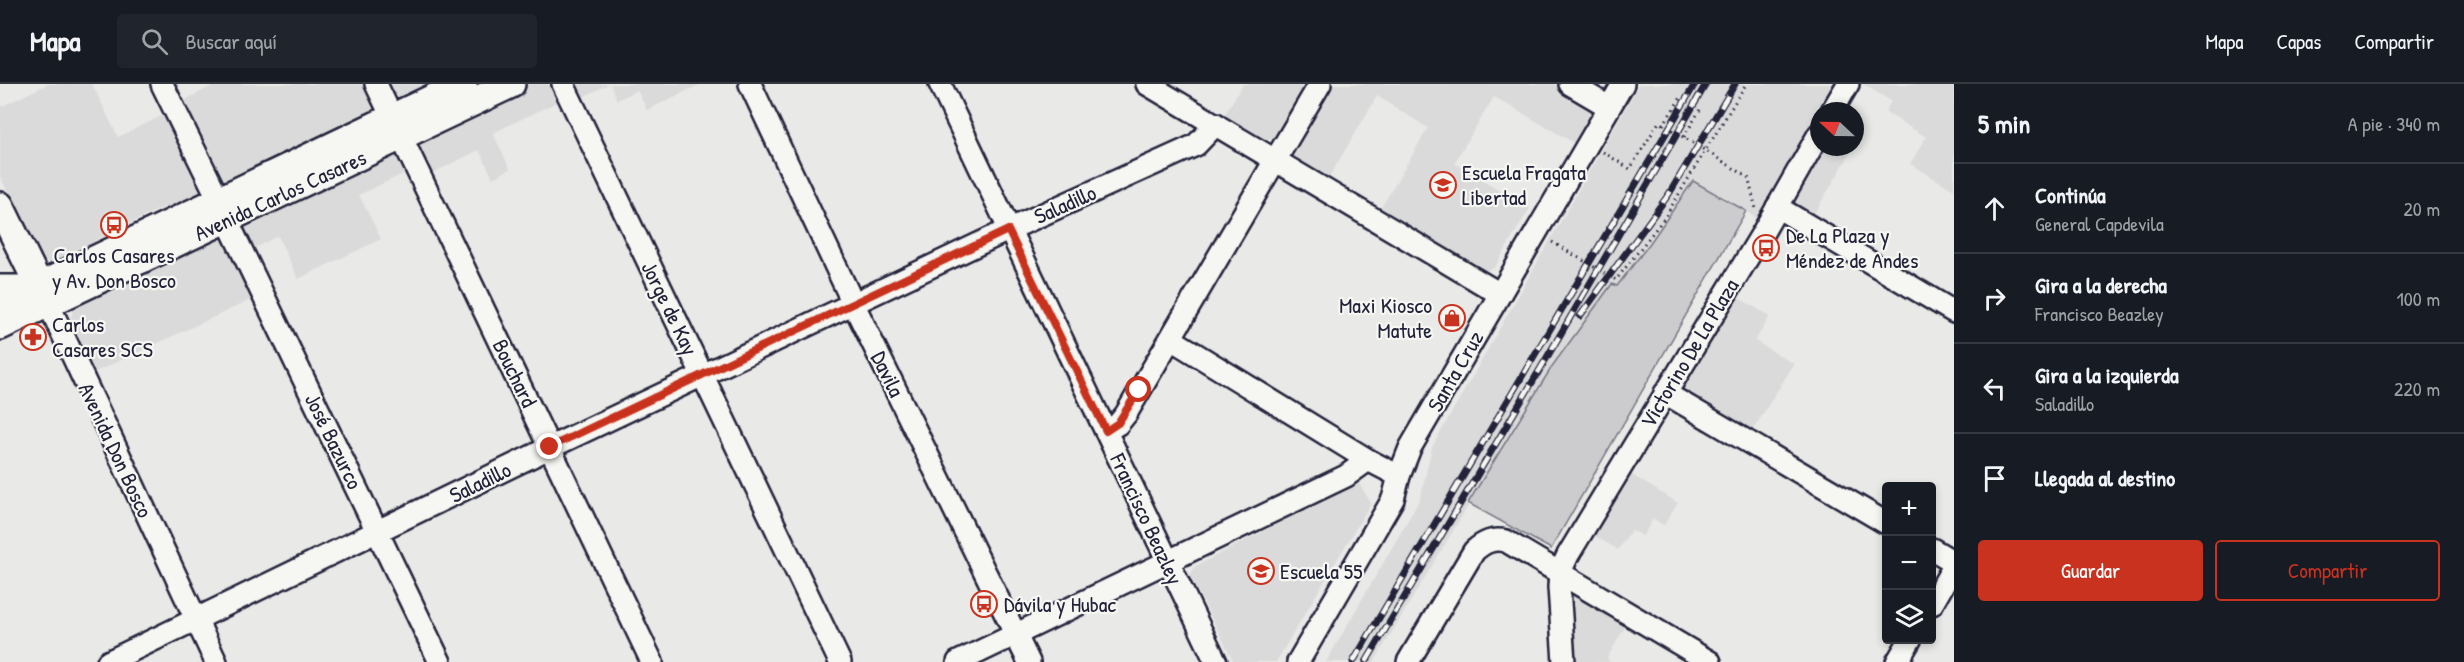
<!DOCTYPE html>
<html lang="es">
<meta charset="utf-8">
<style>
:root{--surface:#171b24;--page:#20242c;--text:#f1f3f6;--muted:#9ea1a6;--line:#363941;--accent:#c8321e}
body{margin:0;font-family:"Patrick Hand",sans-serif;background:var(--page);color:var(--text)}
.controls{position:absolute;right:18px;bottom:18px;display:grid;overflow:hidden;border-radius:6px;box-shadow:0 3px 9px #0003}
.controls button{width:54px;height:54px;display:grid;place-items:center;padding:0;border:0;border-bottom:2px solid var(--line);background:var(--surface);color:var(--text);font:30px sans-serif}
.compass{position:absolute;left:1810px;top:18px;width:54px;height:54px;border-radius:50%;background:var(--surface);box-shadow:0 3px 9px #0003;rotate:292deg}
.stop{position:absolute;width:18px;height:18px;margin:-14px;border:4px solid #c8321e;border-radius:50%;background:#fff}
.stop.end{background:#c8321e;border-color:#fff;box-shadow:0 2px 6px #0008}
.list{margin:0;padding:0;list-style:none}
h2{display:flex;justify-content:space-between;align-items:center;height:78px;margin:0;padding:0 24px;font-size:26px}
h2 small{font-size:20px;font-weight:400;color:var(--muted)}
.list li{display:grid;grid-template-columns:39px 1fr auto;gap:18px;align-items:center;box-sizing:border-box;height:90px;padding:0 24px;border-top:2px solid var(--line)}
.list b{display:block;font-size:22px;white-space:nowrap}
.list p{margin:0;font-size:20px;white-space:nowrap;color:var(--muted)}
.list em{font-size:20px;font-style:normal;color:var(--muted)}
.actions{display:flex;gap:12px;padding:18px 24px}
.actions a{flex:1;padding:14px 0;border:2px solid var(--accent);border-radius:6px;text-align:center;font-size:21px;color:var(--accent)}
.actions .main{background:var(--accent);color:#fff}
.icon{flex:none;width:33px;height:33px;fill:none;stroke:currentColor;stroke-width:2;stroke-linecap:round;stroke-linejoin:round}
.map{position:relative;flex:none;width:1954px;height:578px;overflow:hidden}
header{display:flex;align-items:center;gap:36px;box-sizing:border-box;height:84px;padding:0 30px;background:var(--surface);border-bottom:2px solid var(--line)}
header strong{font-size:28px}
nav{display:flex;gap:33px;margin-inline-start:auto;font-size:21px}
.search{width:420px;height:54px;background:var(--page);display:flex;align-items:center;gap:15px;box-sizing:border-box;padding:0 21px;border-radius:6px;color:var(--muted);font-size:22px}
main{display:flex}
aside{flex:1;background:var(--surface)}
.map>svg:first-child{display:block}
.built{fill:#dadada}
.pitch{fill:#ccccce;stroke:#777784;stroke-width:1.5}
.lines{fill:none;stroke-linecap:round;stroke-linejoin:round}
.minor-casing{stroke:#22223b;stroke-width:26}
.major-casing{stroke:#22223b;stroke-width:32}
.path{stroke:#22223b;stroke-width:3;stroke-dasharray:1.5 4.5;stroke-linecap:butt}
.minor{stroke:#f6f6f2;stroke-width:21}
.major{stroke:#f6f6f2;stroke-width:27}
.rail-casing{stroke:#22223b;stroke-width:7}
.rail{stroke:#f6f6f2;stroke-width:4.5;stroke-dasharray:14;stroke-linecap:butt}
.route{stroke:#c8321e;stroke-width:8}
.labels{text-anchor:middle;dominant-baseline:central;stroke-width:4.5;stroke-linejoin:round;paint-order:stroke}
.poi-label{font-size:22px;fill:#22223b;stroke:#f6f6f2;text-anchor:start}
.street-label{font-size:22px;fill:#22223b;stroke:#f6f6f2}
</style>
<header>
<strong>Mapa</strong>
<div class="search"><svg class="icon" aria-label="search" viewBox="0 0 24 24"><circle cx="10" cy="10" r="6"/><path d="M15 15l6 6"/></svg>Buscar aquí</div>
<nav><a>Mapa</a><a>Capas</a><a>Compartir</a></nav>
</header>
<main>
<div class="map">
<svg width="1954" height="578" viewBox="0 0 1954 578">
<rect width="100%" height="100%" fill="#e9e9e7"/>
<filter id="ink" filterUnits="userSpaceOnUse"><feTurbulence type="fractalNoise" baseFrequency=".0167" numOctaves="2"/><feDisplacementMap in="SourceGraphic" scale="12" xChannelSelector="R" yChannelSelector="G"/><feConvolveMatrix kernelMatrix="1 2 1 2 8 2 1 2 1" color-interpolation-filters="sRGB"/></filter>
<g filter="url(#ink)">
<g class="built">
<polygon points="48,0 92,0 118,53 166,30 202,102 200,111 174,123 164,123 99,154 77,174 61,182 51,180 41,174 0,92 0,23"/>
<polygon points="216,0 369,0 377,17 376,25 371,31 221,101 179,19"/>
<polygon points="389,0 438,0 408,15 401,14 394,10"/>
<polygon points="530,0 547,0 552,3 559,17 493,49 510,85 493,94 479,66 429,91 415,64 417,57 423,51"/>
<polygon points="572,0 609,0 579,15"/>
<polygon points="610,0 701,0 647,26 637,6 617,16"/>
<polygon points="1243,0 1309,0 1279,48 1275,53 1265,56 1223,33"/>
<polygon points="1329,0 1554,0 1587,20 1593,28 1576,60 1494,13 1454,79 1530,124 1495,183 1485,187 1381,124 1428,44 1377,12 1327,97 1298,79 1291,67"/>
<polygon points="1639,0 1840,0 1824,27 1819,27 1819,36 1759,135 1692,98 1650,159 1617,202 1612,200 1553,281 1374,578 1326,578 1420,415 1432,363"/>
<polygon points="1863,0 1954,0 1954,106 1910,80 1926,53 1885,28 1891,17"/>
<polygon points="1819,63 1854,63 1811,135 1793,125 1788,111"/>
<polygon points="397,68 402,72 409,87 359,111 381,155 298,195 278,152 253,165 243,146 245,141"/>
<polygon points="214,152 223,155 231,160 255,214 95,288 71,235 73,224 80,216"/>
<polygon points="1732,210 1770,232 1755,257 1794,280 1751,349 1688,312 1682,306 1682,299"/>
<polygon points="1627,388 1678,419 1664,441 1653,435 1643,452 1631,446 1618,466 1590,449"/>
<polygon points="1358,398 1371,419 1276,578 1234,578 1190,492 1194,483"/>
<polygon points="1567,505 1628,538 1607,574 1610,578 1571,578"/>
</g>
<polygon class="pitch" points="1693,97 1746,127 1551,465 1468,419 1553,281 1612,200 1617,202 1650,159"/>
<g class="lines">
<defs>
<g id="minor">
<polyline points="162,0 219,116"/>
<polyline points="376,0 652,578"/>
<polyline points="563,0 840,578"/>
<polyline points="750,0 854,221 1029,578"/>
<polyline points="940,0 1216,578"/>
<polyline points="1147,0 1500,210"/>
<polyline points="1570,0 1609,23"/>
<polyline points="1832,27 1848,0"/>
<polyline points="1777,123 1954,228"/>
<polyline points="227,136 440,578"/>
<polyline points="0,202 35,202"/>
<polyline points="48,219 216,578"/>
<polyline points="1171,255 1368,376 1399,392"/>
<polyline points="1665,309 1886,439"/>
<polyline points="1106,347 1118,340 1126,330 1320,0"/>
<polyline points="1932,465 1954,478"/>
<polyline points="1932,520 1954,482"/>
<polyline points="108,578 551,363 1008,146 1196,61 1216,40"/>
<polyline points="958,578 1346,392 1368,376"/>
<polyline points="1298,578 1393,415 1399,392 1410,364 1623,0"/>
<path d="M1408,578l66,-111c10,-9 19,-13 32,-10l204,121"/>
<polyline points="1564,578 1559,503 1560,488 1568,471 1762,150 1819,50"/>
<polyline points="1897,578 1910,556"/>
</g>
<g id="major">
<polyline points="0,122 47,218"/>
<polyline points="0,221 463,0"/>
<polyline points="0,242 511,0"/>
</g>
</defs>
<use href="#minor" class="minor-casing"/>
<use href="#major" class="major-casing"/>
<g class="path">
<polyline points="1663,41 1682,12"/>
<polyline points="1684,53 1701,24"/>
<polyline points="1603,68 1630,85 1659,38 1748,93 1756,125"/>
<polyline points="1552,158 1616,196 1665,133 1746,0"/>
</g>
<use href="#minor" class="minor"/>
<use href="#major" class="major"/>
<defs>
<g id="rail">
<polyline points="1580,232 1669,110 1735,0"/>
<polyline points="1353,578 1695,0"/>
<polyline points="1366,578 1542,282 1706,0"/>
</g>
</defs>
<use href="#rail" class="rail-casing"/>
<use href="#rail" class="rail"/>
</g>
</g>
<g class="lines" filter="url(#ink)">
<polyline class="route" points="550,363 1008,146 1106,347 1118,339 1139,306"/>
</g>
<defs>
<symbol id="school-ring" viewBox="-11 -11 22 22"><circle r="9.5" fill="#f6f6f2" stroke="#c8321e" stroke-width="1.5"/><path d="M0-5L7-2L0 1L-7-2ZM-4 1L0 2.5L4 1V4Q0 6-4 4Z" fill="#c8321e"/></symbol>
<symbol id="bus-ring" viewBox="-11 -11 22 22"><circle r="9.5" fill="#f6f6f2" stroke="#c8321e" stroke-width="1.5"/><path d="M-5-6H5V4H4V6H2V4H-2V6H-4V4H-5ZM-3.5-4V0h7V-4ZM-3.5 1.2v1.5H-2V1.2ZM2 1.2v1.5H3.5V1.2Z" fill="#c8321e"/></symbol>
<symbol id="shop-ring" viewBox="-11 -11 22 22"><circle r="9.5" fill="#f6f6f2" stroke="#c8321e" stroke-width="1.5"/><path d="M-5-2.5h2.3a2.7 3.5 0 0 1 5.4 0H5L5.5 6h-11ZM-1.5-2.5h3a1.5 2.3 0 0 0-3 0Z" fill="#c8321e"/></symbol>
<symbol id="pharmacy-ring" viewBox="-11 -11 22 22"><circle r="9.5" fill="#f6f6f2" stroke="#c8321e" stroke-width="1.5"/><path d="M-2-6h4v4h4v4h-4v4h-4v-4h-4v-4h4Z" fill="#c8321e"/></symbol>
</defs>
<g fill-rule="evenodd">
<use href="#school-ring" x="1428" y="86" width="30" height="30"/>
<use href="#bus-ring" x="99" y="126" width="30" height="30"/>
<use href="#bus-ring" x="1751" y="149" width="30" height="30"/>
<use href="#shop-ring" x="1437" y="219" width="30" height="30"/>
<use href="#pharmacy-ring" x="18" y="238" width="30" height="30"/>
<use href="#school-ring" x="1246" y="472" width="30" height="30"/>
<use href="#bus-ring" x="969" y="505" width="30" height="30"/>
</g>
<g class="labels">
<g class="poi-label">
<text x="1462" y="88">Escuela Fragata<tspan x="1462" dy="25">Libertad</tspan></text>
<text x="1786" y="151">De La Plaza y<tspan x="1786" dy="25">Méndez de Andes</tspan></text>
<text x="114" y="171" text-anchor="middle">Carlos Casares<tspan x="114" dy="25">y Av. Don Bosco</tspan></text>
<text x="1432" y="221" text-anchor="end">Maxi Kiosco<tspan x="1432" dy="25">Matute</tspan></text>
<text x="52" y="240">Carlos<tspan x="52" dy="25">Casares SCS</tspan></text>
<text x="1280" y="487">Escuela 55</text>
<text x="1004" y="520">Dávila y Hubac</text>
</g>
<g class="street-label">
<text transform="translate(280 111) rotate(-25)">Avenida Carlos Casares</text>
<text transform="translate(1065 120) rotate(-24)">Saladillo</text>
<text transform="translate(670 224) rotate(64)">Jorge de Kay</text>
<text transform="translate(1689 269) rotate(-59)">Victorino De La Plaza</text>
<text transform="translate(1455 287) rotate(-60)">Santa Cruz</text>
<text transform="translate(515 289) rotate(64)">Bouchard</text>
<text transform="translate(888 290) rotate(64)">Davila</text>
<text transform="translate(334 357) rotate(64)">José Bazurco</text>
<text transform="translate(116 366) rotate(65)">Avenida Don Bosco</text>
<text transform="translate(480 398) rotate(-26)">Saladillo</text>
<text transform="translate(1147 435) rotate(65)">Francisco Beazley</text>
</g>
</g>
</svg>
<div class="controls">
<button>+</button>
<button>−</button>
<button><svg class="icon" aria-label="layers" viewBox="0 0 24 24"><path d="M12 4l9 5-9 5-9-5zM3 14l9 5 9-5"/></svg></button>
</div>
<svg class="compass" viewBox="-18 -18 36 36"><path d="M0-13l5 13h-10z" fill="#e53935"/><path d="M0 13l5-13h-10z" fill="#9ea1a6"/></svg>
<div class="stop" style="left:1139px;top:306px"></div>
<div class="stop end" style="left:550px;top:363px"></div>
</div>
<aside>
<h2>5 min<small>A pie · 340 m</small></h2>
<ul class="list">
<li><svg class="icon" aria-label="ahead" viewBox="0 0 24 24"><path d="M12 20V5M6 11l6-6 6 6"/></svg><div><b>Continúa</b><p>General Capdevila</p></div><em>20 m</em></li>
<li><svg class="icon" aria-label="right" viewBox="0 0 24 24"><path d="M7 20v-9h11M14 6l5 5-5 5"/></svg><div><b>Gira a la derecha</b><p>Francisco Beazley</p></div><em>100 m</em></li>
<li><svg class="icon" aria-label="left" viewBox="0 0 24 24"><path d="M17 20v-9H6M10 6l-5 5 5 5"/></svg><div><b>Gira a la izquierda</b><p>Saladillo</p></div><em>220 m</em></li>
<li><svg class="icon" aria-label="arrive" viewBox="0 0 24 24"><path d="M6 21V4h12l-3 4 3 4H6"/></svg><div><b>Llegada al destino</b></div></li>
</ul>
<div class="actions"><a class="main">Guardar</a><a>Compartir</a></div>
</aside>
</main>
